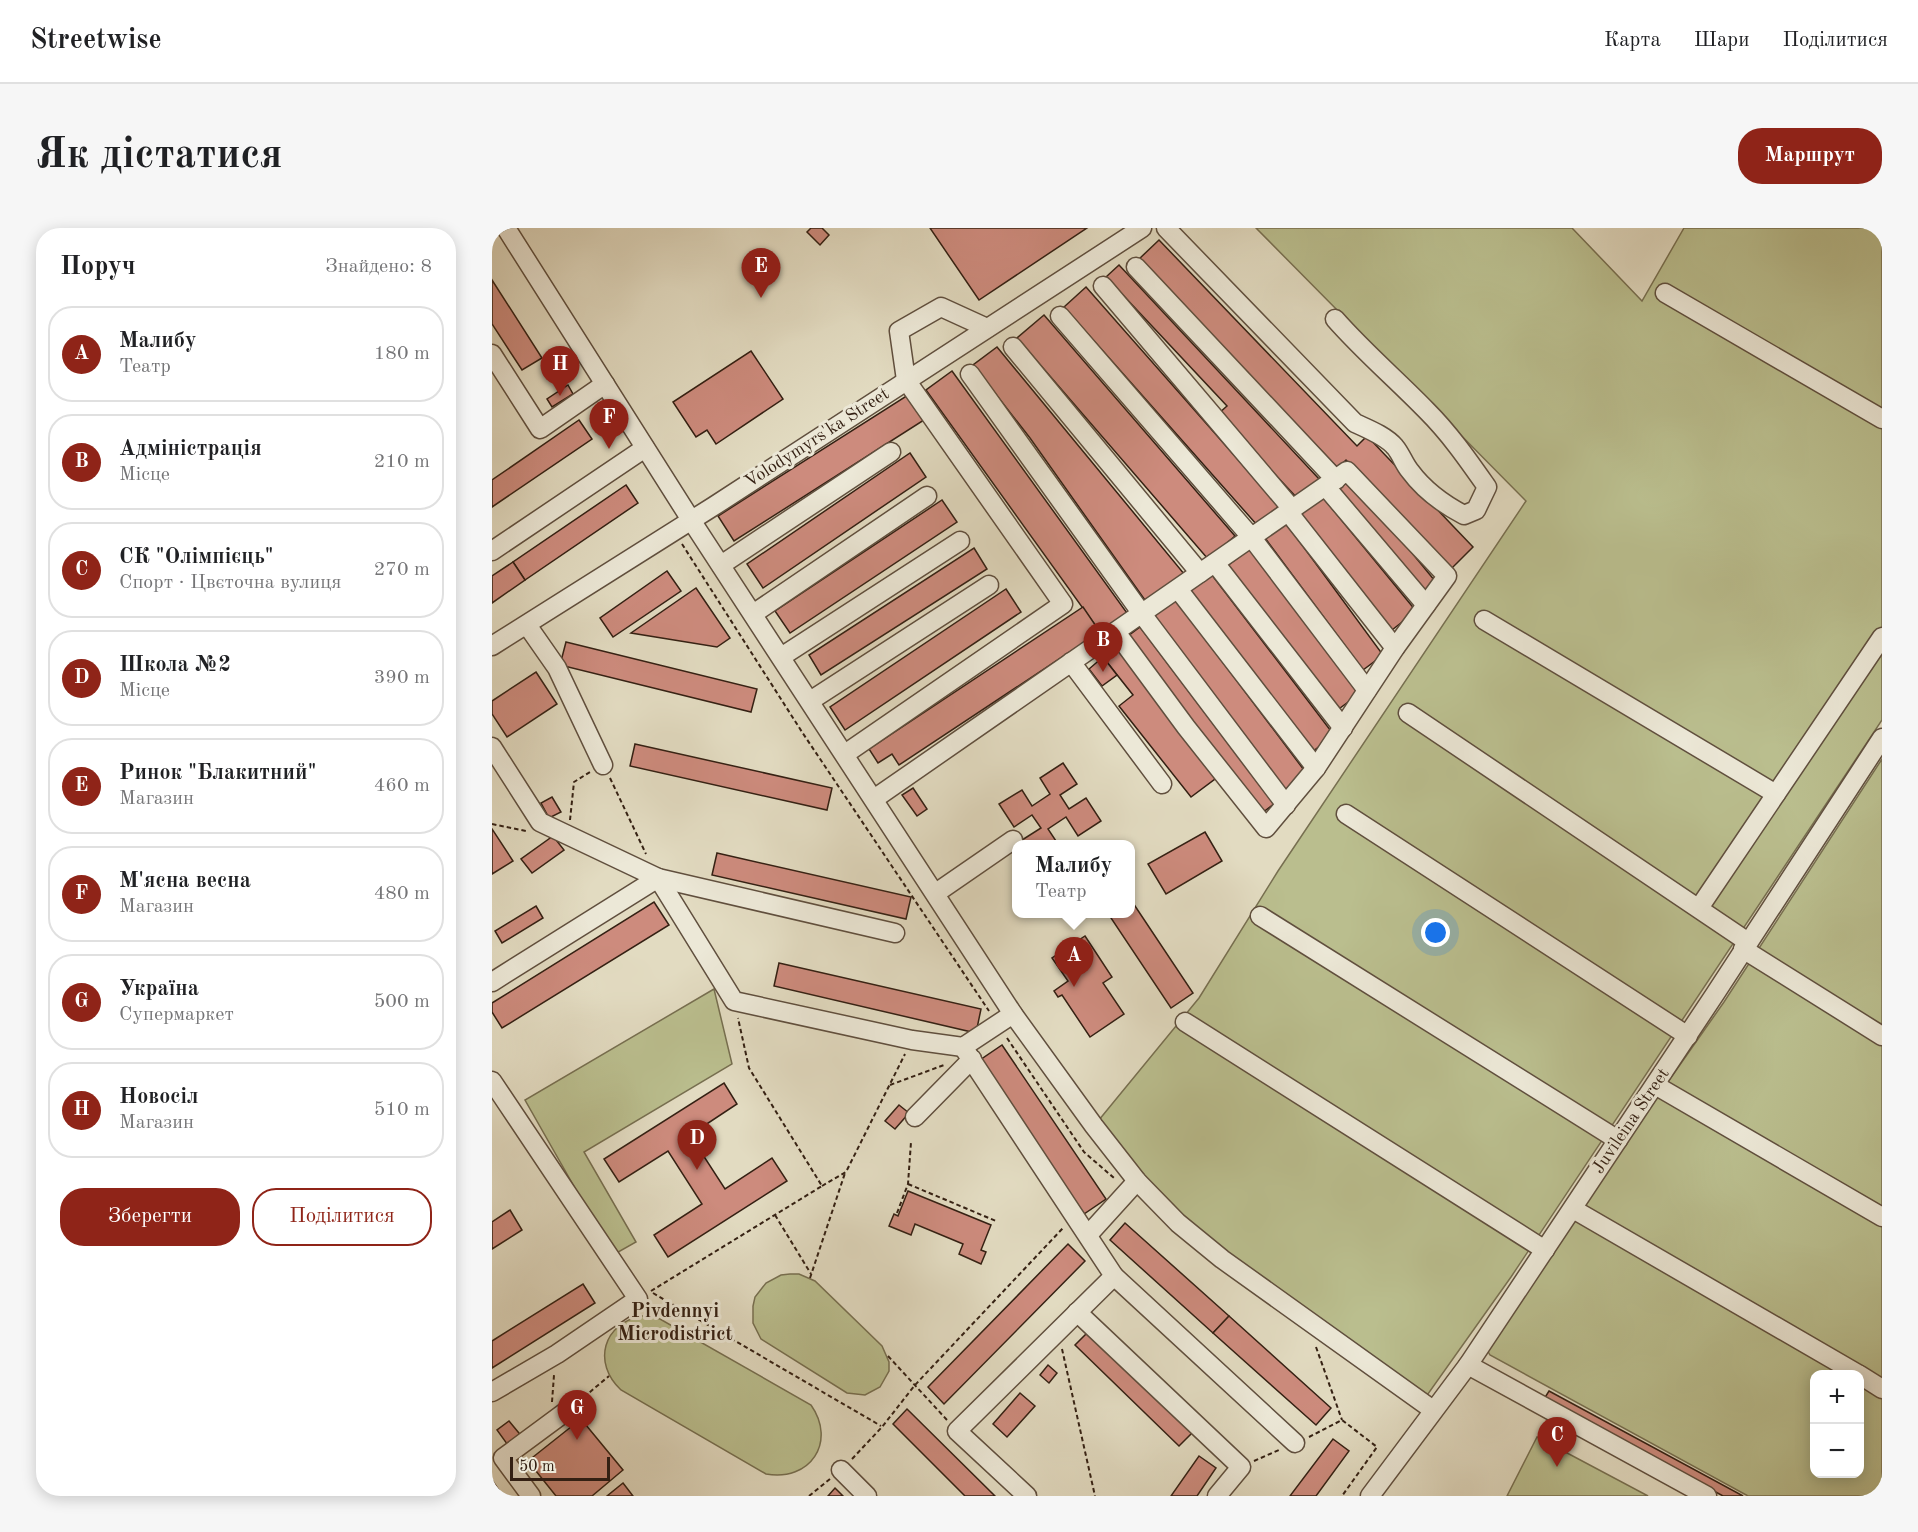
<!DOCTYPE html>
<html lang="uk">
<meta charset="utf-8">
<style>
:root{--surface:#fff;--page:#f6f6f6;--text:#202124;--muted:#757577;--line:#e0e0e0;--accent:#8f2418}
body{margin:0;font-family:"Old Standard TT",serif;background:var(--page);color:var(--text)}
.controls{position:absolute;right:18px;bottom:18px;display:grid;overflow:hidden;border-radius:12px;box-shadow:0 3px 15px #0003}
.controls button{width:54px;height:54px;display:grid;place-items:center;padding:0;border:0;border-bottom:2px solid var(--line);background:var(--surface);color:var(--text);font:30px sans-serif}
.scale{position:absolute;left:18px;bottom:15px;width:100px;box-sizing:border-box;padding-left:6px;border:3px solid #342013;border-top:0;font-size:16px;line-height:21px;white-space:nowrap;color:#342013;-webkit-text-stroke:4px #ece8d7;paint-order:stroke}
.you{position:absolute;left:944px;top:705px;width:21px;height:21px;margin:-15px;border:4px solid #fff;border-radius:50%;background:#1a73e8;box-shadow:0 0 0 9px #1a73e833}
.badge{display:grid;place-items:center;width:39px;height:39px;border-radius:50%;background:var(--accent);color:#fff;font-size:20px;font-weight:700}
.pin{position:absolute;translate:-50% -50px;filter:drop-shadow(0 2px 3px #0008)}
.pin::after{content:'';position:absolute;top:32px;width:21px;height:18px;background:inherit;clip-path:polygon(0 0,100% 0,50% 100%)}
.popup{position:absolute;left:520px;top:612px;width:123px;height:78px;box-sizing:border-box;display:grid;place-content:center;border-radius:12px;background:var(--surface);filter:drop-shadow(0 2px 4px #0005);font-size:20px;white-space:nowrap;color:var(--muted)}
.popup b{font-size:22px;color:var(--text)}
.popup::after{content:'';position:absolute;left:50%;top:100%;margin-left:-12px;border:12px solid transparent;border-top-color:var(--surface)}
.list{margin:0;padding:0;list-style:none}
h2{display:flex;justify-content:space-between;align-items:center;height:78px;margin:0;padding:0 24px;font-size:26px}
h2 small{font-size:20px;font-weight:400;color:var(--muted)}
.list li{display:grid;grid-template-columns:39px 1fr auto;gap:18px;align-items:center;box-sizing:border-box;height:96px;margin:0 12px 12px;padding:0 12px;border:2px solid var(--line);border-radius:24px}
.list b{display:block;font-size:22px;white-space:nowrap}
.list p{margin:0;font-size:20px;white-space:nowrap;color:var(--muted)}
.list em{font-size:20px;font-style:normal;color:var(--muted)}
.actions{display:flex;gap:12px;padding:18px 24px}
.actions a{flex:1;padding:14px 0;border:2px solid var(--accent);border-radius:24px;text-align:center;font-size:21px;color:var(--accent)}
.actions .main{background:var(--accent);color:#fff}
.map{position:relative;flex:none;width:1390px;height:1268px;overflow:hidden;border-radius:24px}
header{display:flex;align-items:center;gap:36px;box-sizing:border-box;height:84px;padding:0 30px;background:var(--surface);border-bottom:2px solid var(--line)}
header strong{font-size:28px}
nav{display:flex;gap:33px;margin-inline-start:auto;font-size:21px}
.intro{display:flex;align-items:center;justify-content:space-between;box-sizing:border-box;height:144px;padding:0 36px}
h1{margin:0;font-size:42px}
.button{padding:15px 27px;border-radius:24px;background:var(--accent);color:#fff;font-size:21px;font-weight:700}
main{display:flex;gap:36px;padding:0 36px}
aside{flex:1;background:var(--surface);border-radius:24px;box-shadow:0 3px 15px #0003}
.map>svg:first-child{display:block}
.green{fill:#babe8e;stroke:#776f50;stroke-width:1.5;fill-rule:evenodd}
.building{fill:#cd8b7d;stroke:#342013;stroke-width:1.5}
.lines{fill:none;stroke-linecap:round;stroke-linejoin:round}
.minor-casing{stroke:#604f3e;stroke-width:21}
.path{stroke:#342013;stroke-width:2;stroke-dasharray:4.5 3;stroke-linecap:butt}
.minor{stroke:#ece8d7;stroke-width:18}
.labels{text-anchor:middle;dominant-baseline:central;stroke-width:6;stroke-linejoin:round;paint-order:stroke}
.street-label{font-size:18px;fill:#342013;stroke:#ece8d7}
.neighbourhood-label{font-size:20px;font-weight:bold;fill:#342013;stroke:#ece8d7}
</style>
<header>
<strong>Streetwise</strong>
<nav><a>Карта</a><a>Шари</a><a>Поділитися</a></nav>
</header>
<div class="intro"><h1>Як дістатися</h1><a class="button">Маршрут</a></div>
<main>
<aside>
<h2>Поруч<small>Знайдено: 8</small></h2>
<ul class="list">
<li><span class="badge">A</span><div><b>Малибу</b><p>Театр</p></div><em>180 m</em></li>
<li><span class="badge">B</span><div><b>Адміністрація</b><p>Місце</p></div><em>210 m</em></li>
<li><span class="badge">C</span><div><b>СК &quot;Олімпієць&quot;</b><p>Спорт · Цвєточна вулиця</p></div><em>270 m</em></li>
<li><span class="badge">D</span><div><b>Школа №2</b><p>Місце</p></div><em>390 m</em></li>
<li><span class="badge">E</span><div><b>Ринок &quot;Блакитний&quot;</b><p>Магазин</p></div><em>460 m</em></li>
<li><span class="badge">F</span><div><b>М'ясна весна</b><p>Магазин</p></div><em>480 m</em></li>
<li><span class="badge">G</span><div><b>Україна</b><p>Супермаркет</p></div><em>500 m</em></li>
<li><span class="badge">H</span><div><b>Новосіл</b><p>Магазин</p></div><em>510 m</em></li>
</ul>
<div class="actions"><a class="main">Зберегти</a><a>Поділитися</a></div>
</aside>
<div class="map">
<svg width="1390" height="1268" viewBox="0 0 1390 1268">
<rect width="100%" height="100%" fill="#e2dbc1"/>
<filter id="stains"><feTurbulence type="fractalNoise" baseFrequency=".00333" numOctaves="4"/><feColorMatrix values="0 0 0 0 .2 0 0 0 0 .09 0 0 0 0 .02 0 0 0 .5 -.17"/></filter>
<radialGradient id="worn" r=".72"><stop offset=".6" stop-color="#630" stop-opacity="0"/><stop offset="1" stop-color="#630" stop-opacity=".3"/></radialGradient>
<g class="green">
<polygon points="764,0 1080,0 1150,73 1192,0 1390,0 1390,492 1019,1049 931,1173 730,1031 602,898 707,770 786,643 1034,273"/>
<path d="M1390,531v737h-134l-258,-141 -4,-7 90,-135 148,-211zM1322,1146h46v100h-46z"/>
<polygon points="222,761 240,836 92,924 144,1014 121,1027 33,872"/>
<polygon points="298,1046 307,1046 323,1053 390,1118 397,1134 397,1143 388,1159 373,1167 355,1165 269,1111 261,1095 261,1078 263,1069 274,1055 289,1047"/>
<path d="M150,1088l18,3 151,86c26,37 -1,77 -45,69l-145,-84c-29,-27 -18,-67 21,-74z"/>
<polygon points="1045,1209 1156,1268 1015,1268"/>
</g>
<g class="building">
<polygon points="319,0 330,0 337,7 328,17 315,4"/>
<polygon points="438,0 595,0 487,72"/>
<polygon points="667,12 865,218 875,208 981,319 959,341 854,232 846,240 646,32"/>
<polygon points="627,37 828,252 807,272 726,186 735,178 614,49"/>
<polygon points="0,52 50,130 30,142 0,96"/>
<polygon points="594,59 787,278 765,297 572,79"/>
<polygon points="552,87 743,308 716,331 525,110"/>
<polygon points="505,119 693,347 655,375 538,210 481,137"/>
<polygon points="259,123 291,171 224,216 215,202 204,209 181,174"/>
<polygon points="460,143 635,385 608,404 434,162"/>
<polygon points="76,157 81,166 60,179 55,171"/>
<polygon points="416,167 432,192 242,313 226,288"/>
<polygon points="87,192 100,211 0,279 0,252"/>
<polygon points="418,225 434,249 271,360 255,336"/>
<polygon points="857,248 943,353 930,364 844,259"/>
<polygon points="134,257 146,275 33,352 21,334"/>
<polygon points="829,267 924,383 900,402 805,286"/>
<polygon points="450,272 465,294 298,405 283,383"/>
<polygon points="794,295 891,427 871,442 773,310"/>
<polygon points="482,320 495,341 329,447 317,427"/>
<polygon points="758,321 867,466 844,483 735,338"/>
<polygon points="21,334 33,352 0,375 0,348"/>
<polygon points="175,343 189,363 121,409 108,390"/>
<polygon points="720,347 842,507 820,524 697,364"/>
<polygon points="204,360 238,410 225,419 139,405"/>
<polygon points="514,361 529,384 353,502 338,479"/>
<polygon points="684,372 815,546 792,563 662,388"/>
<polygon points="591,379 608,404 407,537 400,526 386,535 377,521"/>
<polygon points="648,399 782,576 770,585 636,408"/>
<polygon points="621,413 727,548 699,569 627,478 641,467 607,424"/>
<polygon points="74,414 265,461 259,484 68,437"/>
<polygon points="611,429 625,447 610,458 597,441"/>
<polygon points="44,444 65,476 15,509 0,486 0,473"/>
<polygon points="143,516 340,560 335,582 138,538"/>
<polygon points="571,535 585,556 568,567 577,581 594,570 609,593 586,608 574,589 556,601 566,616 533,616 530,612 549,600 540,587 522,599 507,576 530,562 540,578 558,566 548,550"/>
<polygon points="421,560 435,581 425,588 410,567"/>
<polygon points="60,569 69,584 57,590 49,575"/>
<polygon points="0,601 21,633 0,646"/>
<polygon points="713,604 730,633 674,666 656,636"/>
<polygon points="61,608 72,622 40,645 29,631"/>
<polygon points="225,625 419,669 414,691 220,647"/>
<polygon points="162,674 177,697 10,800 0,784 0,775"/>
<polygon points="641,675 701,765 679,780 619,690 625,686 639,686"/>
<polygon points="44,678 51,690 10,715 3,703"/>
<polygon points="593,708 620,749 611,755 632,786 598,809 570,767 566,769 562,763 576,753 560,730"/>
<polygon points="287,735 489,781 484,805 282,758"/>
<polygon points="510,817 614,971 592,986 488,832"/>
<polygon points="232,855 245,876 198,907 233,961 280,930 295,953 176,1029 162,1007 210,976 176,923 127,954 112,931"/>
<polygon points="407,877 417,885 403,901 393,893"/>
<polygon points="416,963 499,997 489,1022 494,1024 489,1036 467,1026 471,1016 423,996 419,1007 397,998 402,986 406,988"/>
<polygon points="18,982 30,1002 0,1021 0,994"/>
<polygon points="633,995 737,1088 721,1105 618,1012"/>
<polygon points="576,1016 593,1033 452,1176 436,1159"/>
<polygon points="91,1056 103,1075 0,1140 0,1113"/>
<polygon points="737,1088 839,1180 824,1197 721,1105"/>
<polygon points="598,1102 702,1203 687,1218 583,1117"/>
<polygon points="556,1137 565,1145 557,1155 548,1147"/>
<polygon points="1057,1163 1251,1268 1231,1268 1052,1171"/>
<polygon points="528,1165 543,1178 515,1209 501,1196"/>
<polygon points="415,1181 503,1268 473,1268 401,1196"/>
<polygon points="89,1191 131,1242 100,1268 64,1268 36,1233"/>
<polygon points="17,1193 31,1210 18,1220 5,1202"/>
<polygon points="841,1211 857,1223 824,1268 798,1268"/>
<polygon points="707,1228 724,1240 705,1268 679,1268"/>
<polygon points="0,1252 11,1268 0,1268"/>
<polygon points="131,1255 141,1268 115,1268"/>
<polygon points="343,1260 351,1268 336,1268"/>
</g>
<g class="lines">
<defs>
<g id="minor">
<polyline points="14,0 199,292 521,786 602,898 645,953 686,995 730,1031 941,1182"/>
<path d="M674,0l189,195c13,6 31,13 40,24 6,7 9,17 15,24 14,19 33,33 54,44l12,-5 11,-23c-19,-27 -37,-53 -60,-76 -30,-31 -63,-59 -92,-92"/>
<polyline points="644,39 844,252"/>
<polyline points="611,58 801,282"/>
<polyline points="1173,65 1390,191"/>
<polyline points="568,88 760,310 875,462"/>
<polyline points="521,119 708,345"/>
<polyline points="0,126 48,201 113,156"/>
<polyline points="478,146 650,386 794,577"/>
<polyline points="834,259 934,377"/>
<polyline points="797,285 903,420"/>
<polyline points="0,323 153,220"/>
<polyline points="723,335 851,500"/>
<polyline points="229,337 399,224"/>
<polyline points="686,361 824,540"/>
<polyline points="261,386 435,268"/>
<polyline points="992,392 1284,566"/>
<polyline points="35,397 65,440 111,537"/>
<polyline points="0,418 222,278 650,0"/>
<polyline points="289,429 468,313"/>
<polyline points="579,434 670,556"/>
<polyline points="318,473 497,357"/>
<polyline points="916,485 1256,714"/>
<polyline points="0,519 48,594 166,650 242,773 420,812 471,819 521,786"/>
<polyline points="353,526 571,376 414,152 407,103 449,79 495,100"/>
<polyline points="382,571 855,243 955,348 903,420 824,540 774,600 694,499 624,404"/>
<polyline points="854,586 1196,808"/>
<polyline points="444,665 521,612"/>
<polyline points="1207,680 1390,409"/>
<polyline points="768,688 1126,912"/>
<polyline points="1251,721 1390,808"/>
<polyline points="0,754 166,650 403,705"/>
<polyline points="693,794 1053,1022"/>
<polyline points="471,819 622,1048 465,1203 535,1268"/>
<polyline points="0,853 146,1071 65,1126 0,1164"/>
<polyline points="1163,857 1390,989"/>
<polyline points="423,889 480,831"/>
<polyline points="1081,981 1366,1146"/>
<polyline points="596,1007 645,953"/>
<polyline points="622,1048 803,1215"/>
<polyline points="585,1084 749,1239 725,1268"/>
<polyline points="976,1137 1215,1268"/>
<polyline points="1368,1147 1390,1161"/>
<polyline points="349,1242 375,1268"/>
<polyline points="39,1268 11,1230 80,1179"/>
<polyline points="878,1268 976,1137 1223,766 1390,510"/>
</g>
</defs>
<use href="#minor" class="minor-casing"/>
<g class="path">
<polyline points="190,316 310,504 497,783"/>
<polyline points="118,550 154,626"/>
<polyline points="78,592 82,554 98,544"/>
<polyline points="0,596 34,603"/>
<polyline points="515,810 592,924 622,950"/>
<polyline points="398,857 452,837"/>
<polyline points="416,956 504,993"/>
<polyline points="330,958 354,944 413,826"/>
<polyline points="405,985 416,956 419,914"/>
<polyline points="283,987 319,1046"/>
<polyline points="318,1050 353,945"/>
<polyline points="159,1063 330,958 257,840 246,790"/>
<polyline points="161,1065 389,1198"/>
<polyline points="824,1119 850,1192"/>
<polyline points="570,1121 603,1268"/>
<polyline points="396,1128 455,1192"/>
<polyline points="92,1169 117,1148"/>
<polyline points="60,1174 62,1147"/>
<polyline points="817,1209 850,1192 885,1219 850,1268"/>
<polyline points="360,1231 390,1199 423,1157 571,1000"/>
<polyline points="762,1233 787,1222"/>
<polyline points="317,1268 338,1251"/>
</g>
<use href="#minor" class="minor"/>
</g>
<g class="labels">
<g class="street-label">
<text transform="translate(325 210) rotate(-33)">Volodymyrs'ka Street</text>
<text transform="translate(1139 893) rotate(-56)">Juvileina Street</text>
</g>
<g class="neighbourhood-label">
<text x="183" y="1084">Pivdennyi<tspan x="183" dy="23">Microdistrict</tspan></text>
</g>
</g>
<rect width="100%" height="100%" filter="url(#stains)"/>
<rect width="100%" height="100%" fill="url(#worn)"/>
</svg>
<div class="controls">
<button>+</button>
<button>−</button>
</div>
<div class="scale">50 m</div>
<div class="you"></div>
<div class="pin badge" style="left:582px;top:759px">A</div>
<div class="popup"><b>Малибу</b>Театр</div>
<div class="pin badge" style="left:611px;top:444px">B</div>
<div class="pin badge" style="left:1065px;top:1239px">C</div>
<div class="pin badge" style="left:205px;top:942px">D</div>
<div class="pin badge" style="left:269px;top:70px">E</div>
<div class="pin badge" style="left:117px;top:221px">F</div>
<div class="pin badge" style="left:85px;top:1212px">G</div>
<div class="pin badge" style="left:68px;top:168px">H</div>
</div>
</main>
